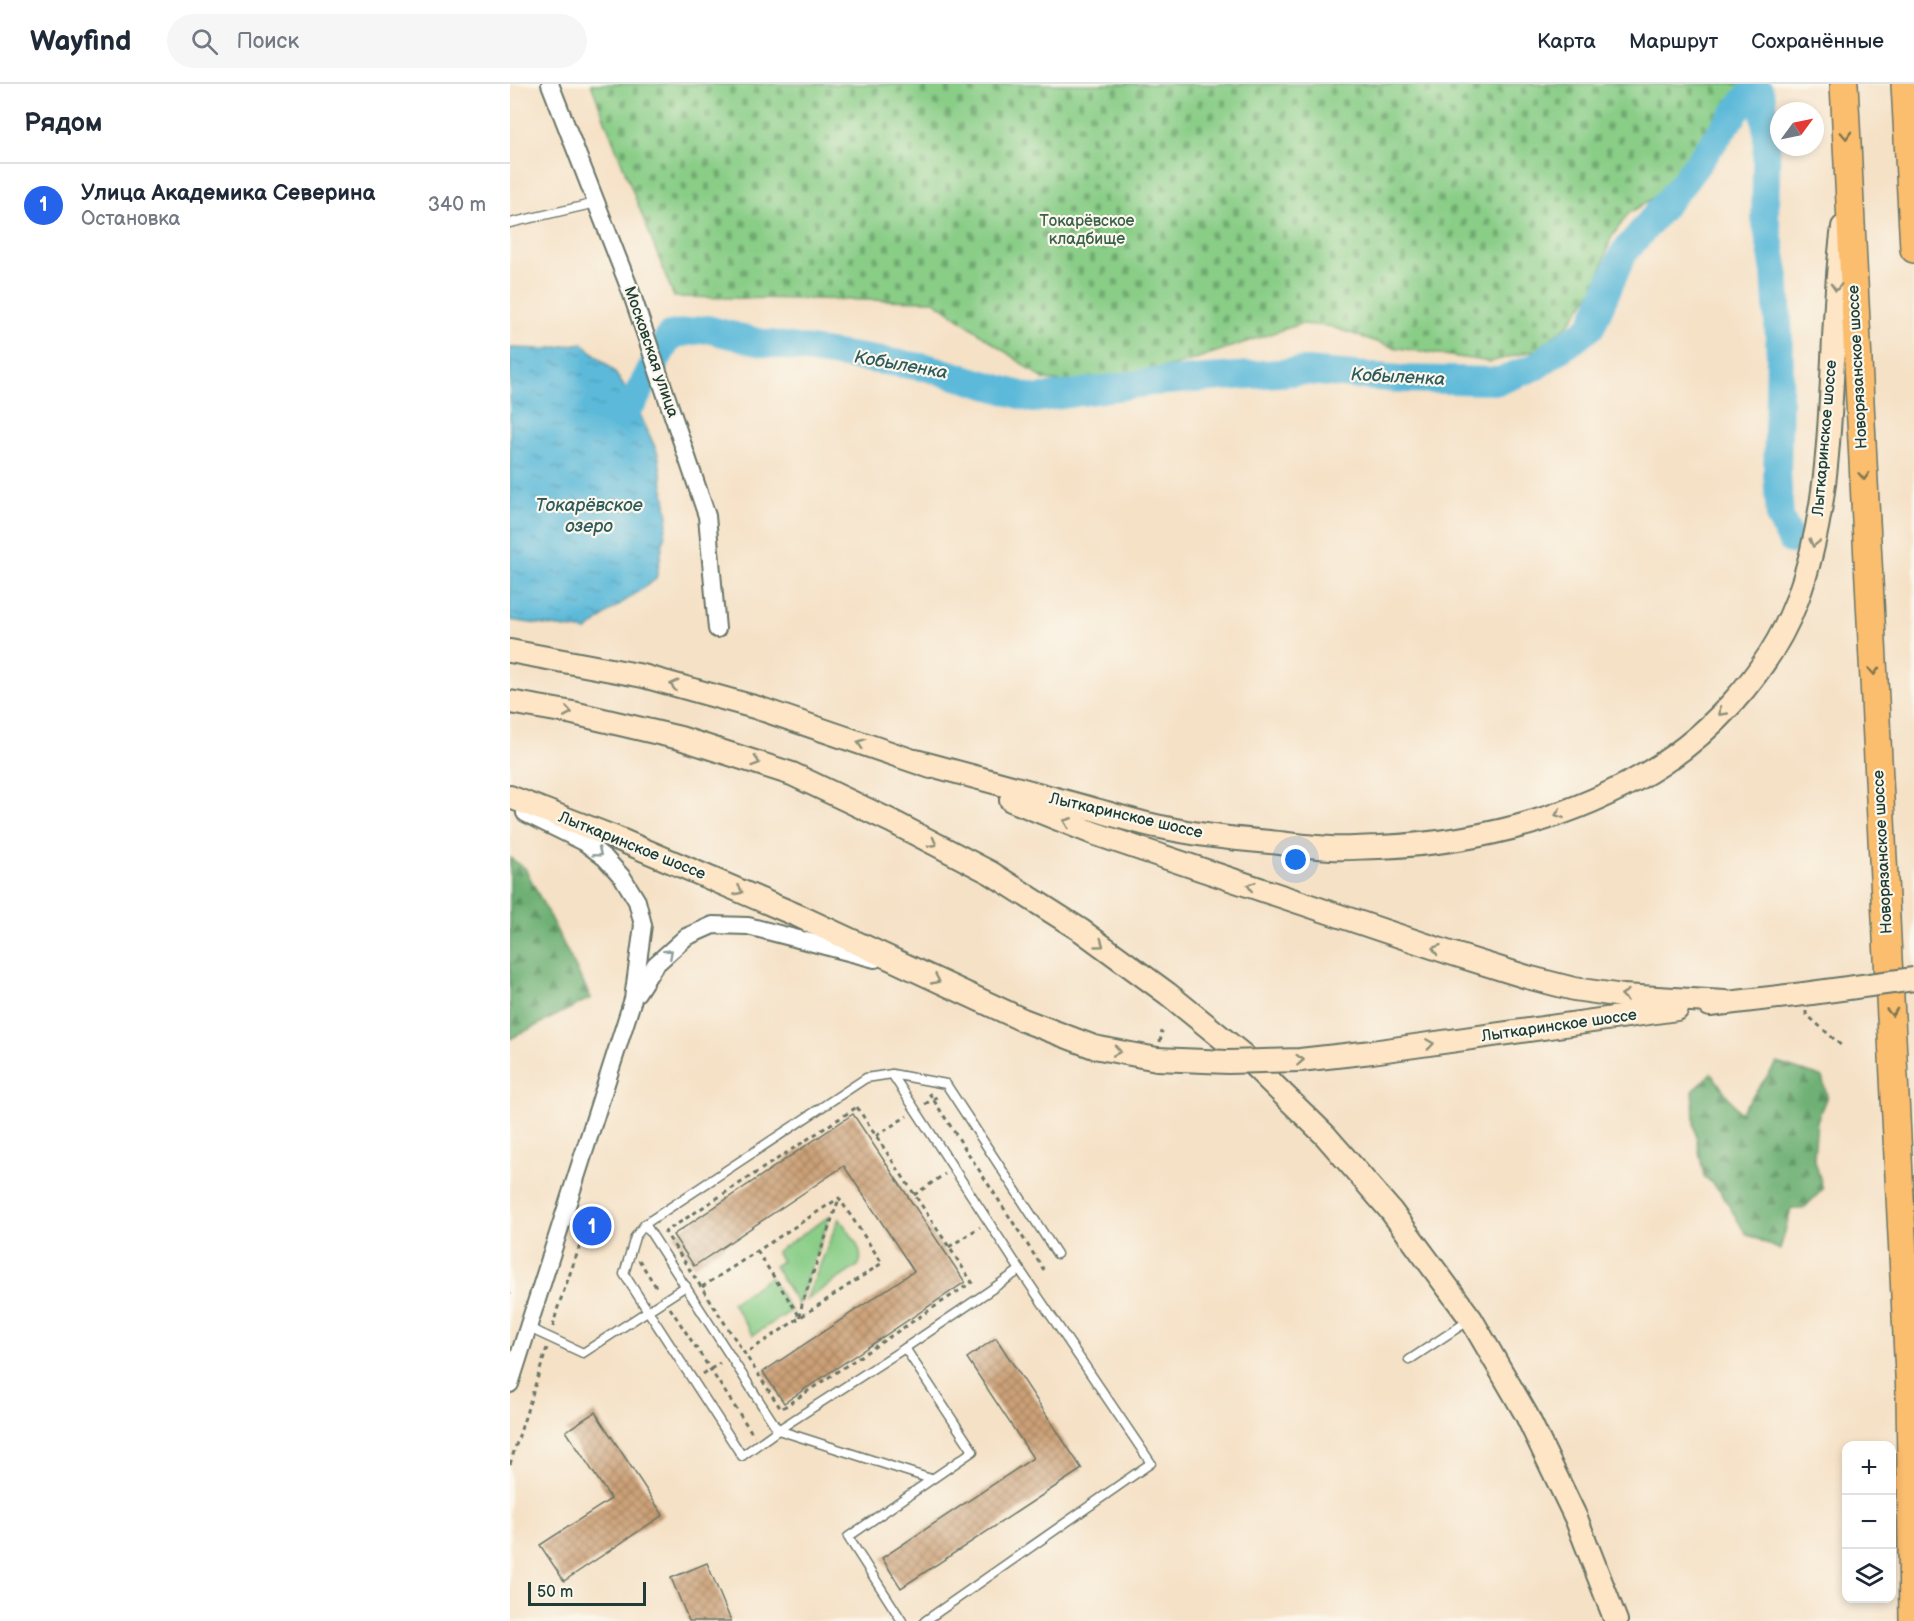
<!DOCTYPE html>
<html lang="ru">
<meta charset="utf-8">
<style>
:root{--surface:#fff;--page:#f6f6f7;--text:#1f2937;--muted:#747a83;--line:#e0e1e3;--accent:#2563eb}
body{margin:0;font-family:"Balsamiq Sans",sans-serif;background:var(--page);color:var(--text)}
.controls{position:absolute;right:18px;bottom:18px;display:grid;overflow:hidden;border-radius:12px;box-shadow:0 3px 9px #0003}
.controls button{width:54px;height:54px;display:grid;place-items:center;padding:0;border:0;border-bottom:2px solid var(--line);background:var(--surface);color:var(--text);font:30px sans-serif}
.compass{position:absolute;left:1260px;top:18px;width:54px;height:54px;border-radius:50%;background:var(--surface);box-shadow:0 3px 9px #0003;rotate:57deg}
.scale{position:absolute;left:18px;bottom:15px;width:118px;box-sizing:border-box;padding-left:6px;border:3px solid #1f3d34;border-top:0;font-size:16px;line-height:21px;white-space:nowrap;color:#1f3d34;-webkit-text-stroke:4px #fbf7ec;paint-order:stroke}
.you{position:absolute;left:786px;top:776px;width:21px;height:21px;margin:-15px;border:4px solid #fff;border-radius:50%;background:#1a73e8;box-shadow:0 0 0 9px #1a73e833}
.badge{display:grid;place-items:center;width:39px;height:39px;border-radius:50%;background:var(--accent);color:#fff;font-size:20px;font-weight:700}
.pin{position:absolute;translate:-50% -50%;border:3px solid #fff;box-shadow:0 2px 6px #0006}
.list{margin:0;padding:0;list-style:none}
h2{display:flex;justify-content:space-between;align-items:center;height:78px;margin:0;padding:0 24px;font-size:26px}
h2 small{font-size:20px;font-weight:400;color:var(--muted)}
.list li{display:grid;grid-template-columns:39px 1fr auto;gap:18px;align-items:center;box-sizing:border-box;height:84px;padding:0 24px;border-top:2px solid var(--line)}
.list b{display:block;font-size:22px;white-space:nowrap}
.list p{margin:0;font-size:20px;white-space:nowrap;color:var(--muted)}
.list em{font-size:20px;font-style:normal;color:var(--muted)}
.icon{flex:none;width:33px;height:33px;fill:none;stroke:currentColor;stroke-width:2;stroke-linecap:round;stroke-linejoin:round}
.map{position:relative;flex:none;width:1404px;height:1537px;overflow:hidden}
header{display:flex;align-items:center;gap:36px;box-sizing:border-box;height:84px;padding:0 30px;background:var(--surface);border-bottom:2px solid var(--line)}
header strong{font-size:28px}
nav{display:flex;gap:33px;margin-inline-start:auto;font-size:21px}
.search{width:420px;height:54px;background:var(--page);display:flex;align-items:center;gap:15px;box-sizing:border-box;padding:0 21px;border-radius:33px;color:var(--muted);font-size:22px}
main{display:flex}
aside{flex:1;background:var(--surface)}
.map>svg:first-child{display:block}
.green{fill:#89cd87;stroke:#54855e;stroke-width:1.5}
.forest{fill:url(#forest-firs);stroke:#467654;stroke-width:1.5}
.cemetery{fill:url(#cemetery-stones);stroke:#54855e;stroke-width:1.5}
.water{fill:url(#water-ripples);stroke:#3d7b86;stroke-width:1.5}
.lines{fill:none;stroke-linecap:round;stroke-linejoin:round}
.river{stroke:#5bb9d9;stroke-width:28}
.building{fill:url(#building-cross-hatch)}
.service-casing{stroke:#6a7667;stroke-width:11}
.minor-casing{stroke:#6a7667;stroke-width:20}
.secondary-casing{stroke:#6a7667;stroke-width:26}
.trunk-casing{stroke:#6a7667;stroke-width:30}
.path{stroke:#6a7667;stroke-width:3;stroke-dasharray:4.5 4.5;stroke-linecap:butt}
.service{stroke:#fff;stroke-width:8}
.minor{stroke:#fff;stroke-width:16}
.secondary{stroke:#fde5c5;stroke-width:22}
.trunk{stroke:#fbbd6e;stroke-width:27}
.secondary-bridge-casing{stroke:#6a7667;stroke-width:26;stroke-linecap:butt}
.secondary-bridge{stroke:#fde5c5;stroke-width:22}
.oneway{stroke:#82774e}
.oneway2{stroke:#8e917c}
.oneway3{stroke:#8f9e9a}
.labels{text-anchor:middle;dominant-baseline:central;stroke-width:4.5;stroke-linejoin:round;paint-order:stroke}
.park-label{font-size:16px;fill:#3a6149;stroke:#fbf7ec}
.street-label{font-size:16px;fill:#1f3d34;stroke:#fbf7ec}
.water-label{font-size:18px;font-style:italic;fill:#2e5c5d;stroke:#fbf7ec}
</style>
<header>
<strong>Wayfind</strong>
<div class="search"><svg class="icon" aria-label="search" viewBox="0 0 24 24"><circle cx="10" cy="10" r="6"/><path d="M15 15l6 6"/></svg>Поиск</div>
<nav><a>Карта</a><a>Маршрут</a><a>Сохранённые</a></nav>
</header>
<main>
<aside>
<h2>Рядом<small></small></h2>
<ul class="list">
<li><span class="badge">1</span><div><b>Улица Академика Северина</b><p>Остановка</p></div><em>340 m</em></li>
</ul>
</aside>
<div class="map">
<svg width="1404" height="1537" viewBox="0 0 1404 1537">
<defs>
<pattern id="forest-firs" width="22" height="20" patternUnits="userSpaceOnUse" patternTransform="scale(1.5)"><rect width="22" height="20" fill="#6eb074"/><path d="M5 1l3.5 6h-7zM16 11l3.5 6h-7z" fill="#5a9060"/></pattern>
<pattern id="cemetery-stones" width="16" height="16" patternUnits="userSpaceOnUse" patternTransform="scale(1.5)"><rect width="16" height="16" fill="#89cd87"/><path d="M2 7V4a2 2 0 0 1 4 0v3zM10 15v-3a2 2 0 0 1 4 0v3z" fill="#6fa86f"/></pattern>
<pattern id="water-ripples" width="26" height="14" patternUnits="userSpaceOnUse" patternTransform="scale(1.5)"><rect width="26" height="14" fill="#5bb9d9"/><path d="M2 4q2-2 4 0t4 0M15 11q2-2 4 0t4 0" fill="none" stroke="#4b98b1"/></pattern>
<pattern id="building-cross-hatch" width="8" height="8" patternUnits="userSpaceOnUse" patternTransform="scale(1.5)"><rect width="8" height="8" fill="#cca077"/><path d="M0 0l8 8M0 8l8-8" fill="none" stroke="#a58462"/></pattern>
</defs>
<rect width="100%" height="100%" fill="#fbf7ec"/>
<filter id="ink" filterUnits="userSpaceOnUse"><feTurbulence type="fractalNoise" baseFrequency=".0167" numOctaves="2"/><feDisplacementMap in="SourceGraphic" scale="12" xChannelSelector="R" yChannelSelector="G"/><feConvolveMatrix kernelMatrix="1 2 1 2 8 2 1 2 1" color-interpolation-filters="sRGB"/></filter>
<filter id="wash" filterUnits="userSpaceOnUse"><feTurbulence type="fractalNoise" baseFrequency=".008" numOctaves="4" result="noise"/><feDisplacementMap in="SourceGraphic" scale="24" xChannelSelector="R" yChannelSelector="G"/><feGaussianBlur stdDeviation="1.35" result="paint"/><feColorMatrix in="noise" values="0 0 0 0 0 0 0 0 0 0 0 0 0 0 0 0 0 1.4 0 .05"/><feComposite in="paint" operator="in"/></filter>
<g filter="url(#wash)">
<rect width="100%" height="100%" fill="#f5e1c6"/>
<g class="green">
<polygon points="320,1132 288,1221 264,1182 272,1177 266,1168"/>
<path d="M329,1134c8,12 29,34 19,48l-52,34z"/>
<polygon points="260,1193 281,1227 243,1251 222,1219"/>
</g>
<g class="forest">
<polygon points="0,774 15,784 81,914 0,955"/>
<polygon points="1267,979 1312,993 1317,1012 1307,1037 1304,1073 1313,1105 1293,1125 1281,1125 1270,1166 1235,1149 1211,1108 1194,1092 1184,1042 1183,1007 1201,989 1230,1029"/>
</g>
<polygon class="cemetery" points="81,0 1237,0 1216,38 1163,101 1118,130 1101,154 1086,202 1058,241 1026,266 980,278 882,263 819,242 790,240 664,282 555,298 535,296 424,217 164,213"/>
<polygon class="water" points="72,259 103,286 124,317 148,370 158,433 146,495 99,528 77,547 0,536 0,264 36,265"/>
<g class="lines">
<path class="river" d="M95,340l29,-23 36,-66 37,-6 51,13 171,26 105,31 118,-17 154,-11 94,8 99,2 36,-14 56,-40 32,-73 60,-71 61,-82 7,-8 7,-3c8,8 4,27 9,40l-2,87 10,54 5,85 -3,117 3,45 11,22"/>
</g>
<g id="blocks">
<g class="building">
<polygon points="343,1030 455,1198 274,1319 253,1288 404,1187 334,1082 184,1182 163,1151"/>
<polygon points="486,1254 572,1385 391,1504 372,1474 523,1374 457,1274"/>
<polygon points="85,1328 153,1431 54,1497 30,1461 101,1415 56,1347"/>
<polygon points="197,1479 221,1537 179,1537 161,1494"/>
</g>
</g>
</g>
<g filter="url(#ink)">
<use href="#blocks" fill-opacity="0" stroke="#6a7667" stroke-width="1.5"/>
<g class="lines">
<defs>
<g id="service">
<polyline points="0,139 86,119"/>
<polyline points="382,990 436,1000 547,1170"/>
<polyline points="135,1140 268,1346 232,1372 114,1190 125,1153 135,1140 356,994 382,990 510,1186 641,1379 415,1537"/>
<polyline points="19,1244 73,1269 176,1202"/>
<polyline points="395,1264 510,1186"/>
<polyline points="899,1276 961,1235"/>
<polyline points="392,1537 338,1453 463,1367 395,1264 268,1346 421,1395"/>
</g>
<g id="minor">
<polyline points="40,0 121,208 197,432 207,545"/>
<polyline points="127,909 145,881 176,853 203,841 238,842 365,875"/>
<polyline points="0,1300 123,915 133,841 127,817 113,794 95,774 74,758 15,729"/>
</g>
<g id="secondary">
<polyline points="0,567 133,592 248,624 421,683"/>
<polyline points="0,618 63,629 170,654 282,690 381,737 481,789 572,847 658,910 733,971 815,1051 881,1127 961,1235 1016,1330 1066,1434 1106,1537"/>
<path d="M406,677c55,15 110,30 166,45 26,7 52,16 79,21 36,8 72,12 109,15 20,2 41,5 61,6 16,1 32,-1 48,-1 90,-4 177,-24 256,-67 69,-37 134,-106 162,-180 44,-119 29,-249 46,-373"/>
<polyline points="0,713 106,754 291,833 513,936 584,963 647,975"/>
<polyline points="501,716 583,749 937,868 1017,893 1064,905 1113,912 1215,918"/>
<polyline points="1200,921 1294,910"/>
<polyline points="862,968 1167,925"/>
</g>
<g id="trunk">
<polyline points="1334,0 1400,1311 1403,1537"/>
<polyline points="1395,0 1404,165"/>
</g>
</defs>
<use href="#service" class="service-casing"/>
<use href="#minor" class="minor-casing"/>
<use href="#secondary" class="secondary-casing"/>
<use href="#trunk" class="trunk-casing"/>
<g class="path">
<polyline points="1296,927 1296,930 1334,964"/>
<polyline points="650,958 652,947"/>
<polyline points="419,1009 534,1186"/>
<polyline points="415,1020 430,1011"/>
<polygon points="347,1023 462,1198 271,1325 155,1148"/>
<polyline points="366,1052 397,1032"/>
<polyline points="404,1111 435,1090"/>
<polyline points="439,1163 470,1143"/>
<polyline points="247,1167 290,1233"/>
<polyline points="129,1176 148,1206"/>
<polyline points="192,1203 329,1114 372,1179 235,1270"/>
<polyline points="0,1210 0,1209"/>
<polyline points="160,1224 244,1352"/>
<polyline points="290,1233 292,1220 329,1115"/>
<polyline points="43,1243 47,1226 77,1142"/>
<polyline points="193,1290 210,1279"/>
<polyline points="0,1380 37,1264"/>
</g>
<use href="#service" class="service"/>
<use href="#minor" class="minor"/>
<use href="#secondary" class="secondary"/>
<use href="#trunk" class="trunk"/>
<defs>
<g id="secondary-bridge">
<polyline points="1294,910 1404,895"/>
<polyline points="647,975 718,978 790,976 862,968"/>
</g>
</defs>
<use href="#secondary-bridge" class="secondary-bridge-casing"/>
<use href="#secondary-bridge" class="secondary-bridge"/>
</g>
<defs><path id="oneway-chevron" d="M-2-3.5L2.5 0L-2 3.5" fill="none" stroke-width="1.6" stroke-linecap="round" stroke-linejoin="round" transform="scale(1.5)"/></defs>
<g class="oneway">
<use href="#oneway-chevron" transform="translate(1336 51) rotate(88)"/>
<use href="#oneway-chevron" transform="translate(1354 392) rotate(87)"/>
<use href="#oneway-chevron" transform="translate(1364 587) rotate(87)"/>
<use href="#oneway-chevron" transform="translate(1382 928) rotate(87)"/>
</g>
<g class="oneway2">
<use href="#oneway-chevron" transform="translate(1326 203) rotate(93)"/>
<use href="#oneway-chevron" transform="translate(1304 459) rotate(102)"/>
<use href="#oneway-chevron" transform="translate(164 601) rotate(-165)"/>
<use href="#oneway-chevron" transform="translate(58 628) rotate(10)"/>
<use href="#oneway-chevron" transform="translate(1212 628) rotate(134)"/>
<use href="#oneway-chevron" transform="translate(351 659) rotate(-161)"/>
<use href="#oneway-chevron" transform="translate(246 678) rotate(18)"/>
<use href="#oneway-chevron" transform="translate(1049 730) rotate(161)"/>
<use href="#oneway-chevron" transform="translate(557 738) rotate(-158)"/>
<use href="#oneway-chevron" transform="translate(423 759) rotate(28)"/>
<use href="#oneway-chevron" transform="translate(741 802) rotate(-161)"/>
<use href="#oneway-chevron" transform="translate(229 807) rotate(23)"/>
<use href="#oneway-chevron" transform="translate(590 860) rotate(36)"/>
<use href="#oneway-chevron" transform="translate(926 865) rotate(-161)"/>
<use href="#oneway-chevron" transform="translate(426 896) rotate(25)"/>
<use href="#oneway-chevron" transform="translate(1115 911) rotate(-174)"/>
<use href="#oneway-chevron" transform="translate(920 960) rotate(-8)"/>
<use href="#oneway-chevron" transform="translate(607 967) rotate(10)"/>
<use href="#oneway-chevron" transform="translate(790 976) rotate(-4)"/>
</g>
<g class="oneway3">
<use href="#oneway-chevron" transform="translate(88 769) rotate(39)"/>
<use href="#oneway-chevron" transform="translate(159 869) rotate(-42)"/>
</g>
</g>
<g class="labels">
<g class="park-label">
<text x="577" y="137">Токарёвское<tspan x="577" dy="18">кладбище</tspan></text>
</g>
<g class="street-label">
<text transform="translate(141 268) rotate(71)">Московская улица</text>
<text transform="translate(1348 283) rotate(-93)">Новорязанское шоссе</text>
<text transform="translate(1315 354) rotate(-85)">Лыткаринское шоссе</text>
<text transform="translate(616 732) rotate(13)">Лыткаринское шоссе</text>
<text transform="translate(122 762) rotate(22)">Лыткаринское шоссе</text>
<text transform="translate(1373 768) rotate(-93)">Новорязанское шоссе</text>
<text transform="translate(1049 942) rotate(-8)">Лыткаринское шоссе</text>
</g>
<g class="water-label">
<text transform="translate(391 281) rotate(10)">Кобыленка</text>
<text transform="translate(888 293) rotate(3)">Кобыленка</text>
<text x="79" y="421">Токарёвское<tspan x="79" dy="21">озеро</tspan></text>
</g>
</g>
</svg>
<div class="controls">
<button>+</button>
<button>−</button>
<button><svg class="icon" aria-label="layers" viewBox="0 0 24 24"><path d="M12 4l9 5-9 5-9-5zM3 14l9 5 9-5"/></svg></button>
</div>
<svg class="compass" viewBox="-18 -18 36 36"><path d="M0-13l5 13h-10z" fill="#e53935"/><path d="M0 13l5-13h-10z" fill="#747a83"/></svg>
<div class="scale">50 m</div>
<div class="you"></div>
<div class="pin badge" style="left:82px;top:1142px">1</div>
</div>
</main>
